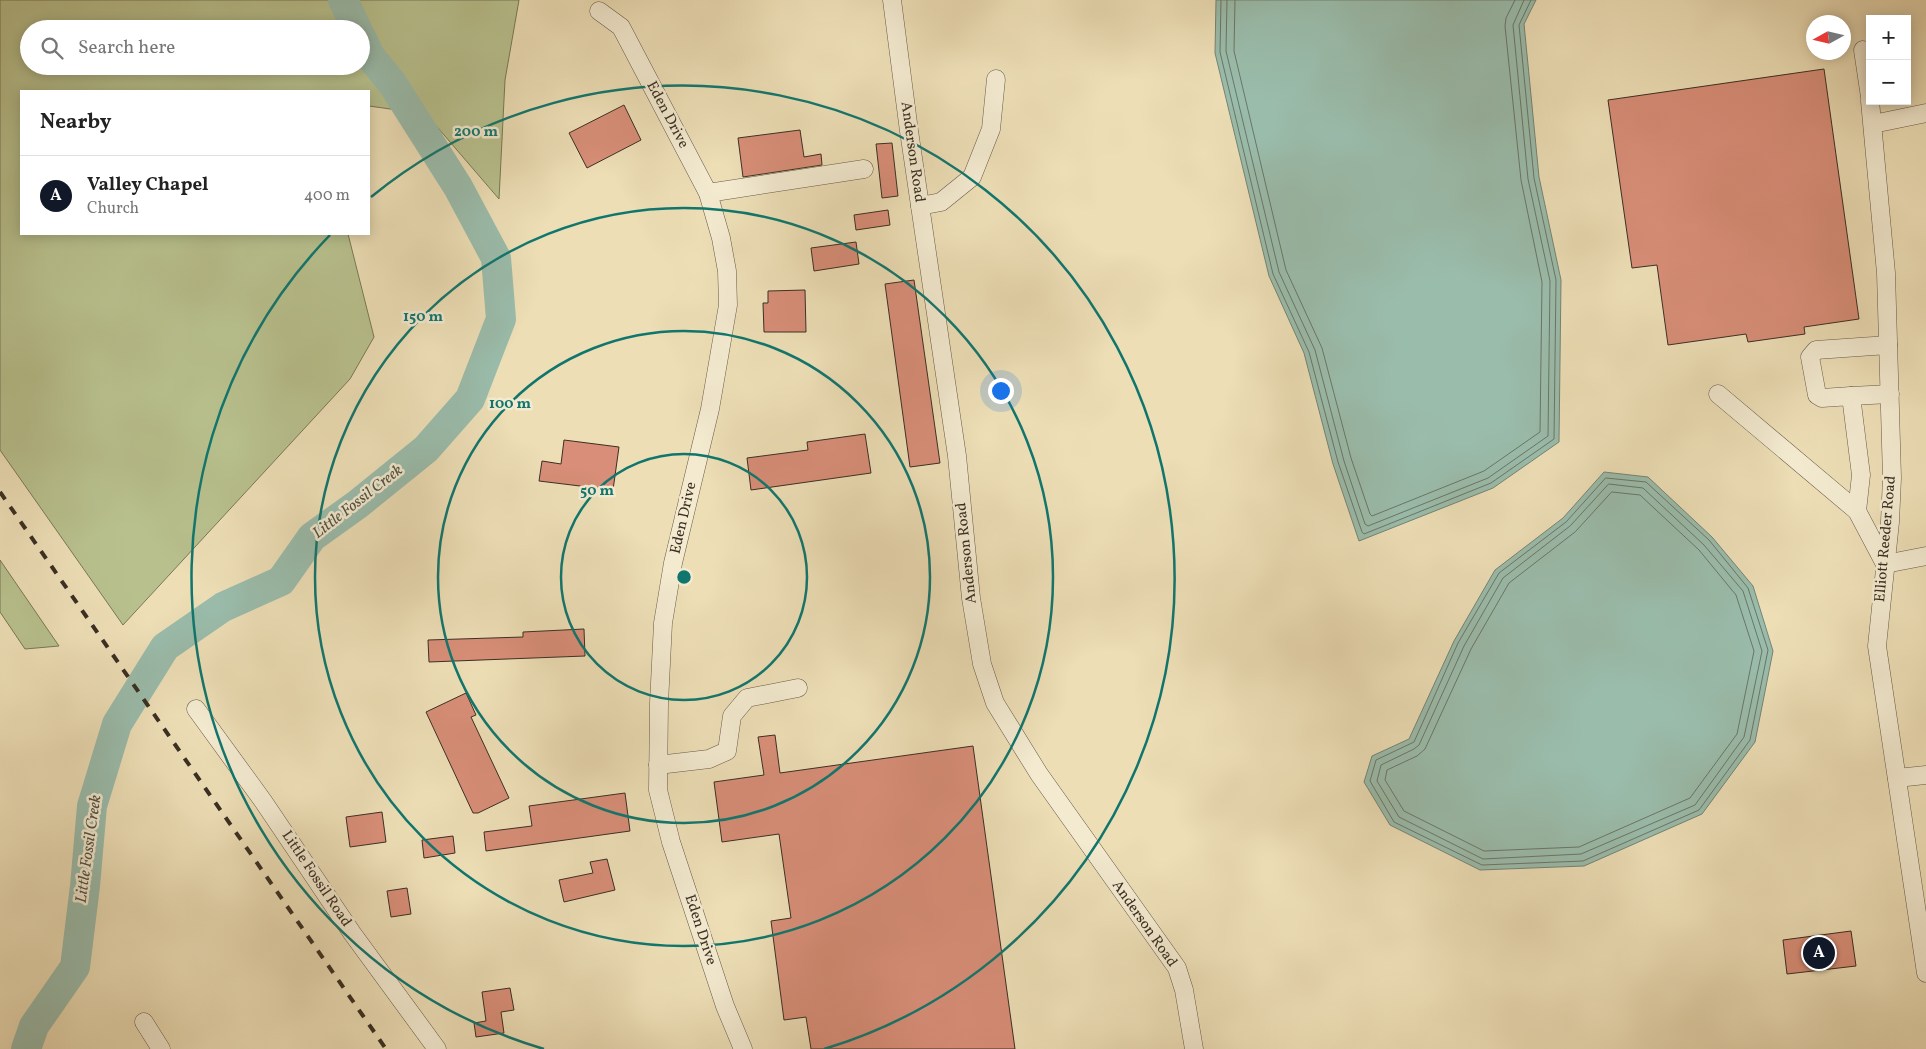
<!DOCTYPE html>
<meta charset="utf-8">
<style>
:root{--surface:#fff;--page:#f2f2f2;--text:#222;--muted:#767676;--line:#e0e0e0;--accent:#111827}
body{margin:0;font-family:Vollkorn,serif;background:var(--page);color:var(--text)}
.controls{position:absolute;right:15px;top:15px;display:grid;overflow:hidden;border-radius:0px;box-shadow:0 2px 12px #0003}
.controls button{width:45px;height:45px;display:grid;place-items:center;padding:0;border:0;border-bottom:1px solid var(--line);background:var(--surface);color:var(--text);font:25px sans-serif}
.compass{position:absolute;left:1806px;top:15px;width:45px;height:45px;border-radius:50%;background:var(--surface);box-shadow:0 2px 12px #0003;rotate:262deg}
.you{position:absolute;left:1000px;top:390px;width:18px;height:18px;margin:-12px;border:4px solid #fff;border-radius:50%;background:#1a73e8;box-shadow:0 0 0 8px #1a73e833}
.badge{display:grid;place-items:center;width:32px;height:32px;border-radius:50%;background:var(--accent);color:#fff;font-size:16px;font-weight:700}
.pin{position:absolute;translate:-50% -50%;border:2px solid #fff;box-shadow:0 1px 5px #0006}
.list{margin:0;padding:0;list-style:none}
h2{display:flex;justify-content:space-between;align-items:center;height:65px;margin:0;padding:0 20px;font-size:21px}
h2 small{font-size:16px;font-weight:400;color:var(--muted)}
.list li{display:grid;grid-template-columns:32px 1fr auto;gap:15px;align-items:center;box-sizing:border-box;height:80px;padding:0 20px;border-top:1px solid var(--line)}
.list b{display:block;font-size:19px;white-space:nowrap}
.list p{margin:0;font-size:16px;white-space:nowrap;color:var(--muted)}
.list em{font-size:16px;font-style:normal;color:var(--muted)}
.icon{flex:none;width:28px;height:28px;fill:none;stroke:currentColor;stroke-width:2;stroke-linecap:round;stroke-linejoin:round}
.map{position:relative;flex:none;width:1926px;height:1049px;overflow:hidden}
.search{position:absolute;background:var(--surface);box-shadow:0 2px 12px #0003;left:20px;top:20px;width:350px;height:55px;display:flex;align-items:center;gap:12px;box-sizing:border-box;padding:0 18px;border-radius:28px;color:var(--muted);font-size:19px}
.panel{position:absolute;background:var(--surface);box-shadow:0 2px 12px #0003;left:20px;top:90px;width:350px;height:145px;border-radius:0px}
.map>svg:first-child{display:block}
.green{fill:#b8c18e;stroke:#797858;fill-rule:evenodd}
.water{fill:#9abcab;stroke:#748475}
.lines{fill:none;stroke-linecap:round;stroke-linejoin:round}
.shore{stroke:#6a7667;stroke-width:1}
.river{stroke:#9abcab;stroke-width:30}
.building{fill:#d88e78;stroke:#3a2f23}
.minor-casing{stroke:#675b48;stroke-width:19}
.minor{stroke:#f3ead0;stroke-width:18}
.rail{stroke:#3a2f23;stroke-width:4;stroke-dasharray:9 9;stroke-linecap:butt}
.ring{fill:none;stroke:#0f766e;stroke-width:2.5}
.labels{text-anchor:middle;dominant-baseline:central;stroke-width:5;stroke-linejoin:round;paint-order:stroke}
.street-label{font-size:15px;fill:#3a2f23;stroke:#f3ead0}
.water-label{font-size:16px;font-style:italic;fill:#525245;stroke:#f3ead0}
.centre{fill:#0f766e;stroke:#f3ead0;stroke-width:2.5}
.ring-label{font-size:15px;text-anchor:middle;font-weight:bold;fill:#0f766e;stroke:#f3ead0;stroke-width:5;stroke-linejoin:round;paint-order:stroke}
</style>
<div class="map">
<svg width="1926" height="1049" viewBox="0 0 1926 1049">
<rect width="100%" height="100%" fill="#eddeb6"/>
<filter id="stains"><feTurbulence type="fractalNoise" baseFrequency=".004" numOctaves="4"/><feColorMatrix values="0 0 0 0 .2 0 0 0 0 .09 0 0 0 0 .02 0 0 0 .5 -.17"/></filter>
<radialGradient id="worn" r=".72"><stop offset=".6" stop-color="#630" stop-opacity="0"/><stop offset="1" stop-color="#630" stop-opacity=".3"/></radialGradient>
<g class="green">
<path d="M0,0h519l-14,80 -6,119 -73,-85 -57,-8v-15h-348v143h327l26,103 -24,42 -227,246 -123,-175zM29,29h332v37h-332z"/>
<polygon points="0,560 59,646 25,649 0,612"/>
</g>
<g class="water">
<polygon points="1216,0 1536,0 1524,24 1539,177 1561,280 1559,442 1493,488 1359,541 1333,464 1304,353 1269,276 1215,53"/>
<polygon points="1604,472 1648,477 1712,537 1753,586 1773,651 1755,742 1702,814 1584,866 1480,870 1390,825 1364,782 1372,756 1409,739 1454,641 1495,570 1563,518"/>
</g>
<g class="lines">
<g class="shore">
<polyline points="1221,0 1220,52 1273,274 1309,352 1338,462 1362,532 1364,534 1491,483 1554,439 1556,280 1534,178 1519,25 1531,0"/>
<polyline points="1227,0 1226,51 1279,272 1315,350 1344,461 1365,524 1368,526 1488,478 1548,436 1550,281 1528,179 1513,25 1524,0"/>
<polyline points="1235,0 1234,51 1286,270 1322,348 1351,458 1370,514 1372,516 1484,471 1540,432 1542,282 1521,180 1505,26 1506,18 1515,0"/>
<polygon points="1606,478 1646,482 1709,540 1748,588 1768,650 1750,740 1699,810 1583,861 1482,865 1394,822 1370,781 1376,760 1414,742 1458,643 1499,573 1566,522"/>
<polygon points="1609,484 1643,488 1704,545 1743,591 1762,651 1744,737 1695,805 1581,854 1483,859 1399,817 1377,781 1381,765 1414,749 1419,745 1464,646 1503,578 1570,526"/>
<polygon points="1612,492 1640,495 1699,550 1736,595 1754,651 1737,734 1690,798 1579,847 1484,851 1404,811 1385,780 1387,770 1417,756 1425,749 1471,649 1509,583 1575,532"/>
</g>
<g class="river">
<polyline points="343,0 357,29"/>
<polyline points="26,1049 34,1026 75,967 85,886 92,806 117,724 165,647 223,607 281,581 312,537 358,504 426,449 470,399 501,319 496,258 458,187 392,83 370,56 361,37"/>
</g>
</g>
<g class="building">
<polygon points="1824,69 1859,319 1804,327 1805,334 1748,342 1746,334 1668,345 1657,265 1632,268 1608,100"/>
<polygon points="624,105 641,140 587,168 569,133"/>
<polygon points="800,130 804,157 821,154 822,165 743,177 738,138"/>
<polygon points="892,143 898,196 882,198 876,144"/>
<polygon points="888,210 890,225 856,230 854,215"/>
<polygon points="856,242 859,264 814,271 811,248"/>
<polygon points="914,280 940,463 910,467 885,284"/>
<polygon points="805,290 806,332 764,332 763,303 768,303 768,291"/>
<polygon points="865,434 871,473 751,490 747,458 808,450 807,442"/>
<polygon points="564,440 619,447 613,490 539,481 542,461 561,464"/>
<polygon points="584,629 585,656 429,662 428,640 523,637 523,632"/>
<polygon points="466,693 476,715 471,717 509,798 478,813 473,813 426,712"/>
<polygon points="775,735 780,773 973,746 1015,1049 811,1049 806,1017 784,1020 771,921 791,918 779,834 722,842 714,782 764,775 758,737"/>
<polygon points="625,793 630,831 486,851 484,832 532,826 529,806"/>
<polygon points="382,812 386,842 350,847 346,817"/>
<polygon points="453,836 455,853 424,858 422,840"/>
<polygon points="607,859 615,890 564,902 559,880 593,873 590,862"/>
<polygon points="407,888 411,914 391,917 387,891"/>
<polygon points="1851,931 1856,966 1787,974 1783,940"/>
<polygon points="510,988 514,1010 501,1012 504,1033 476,1037 474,1023 486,1021 482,992"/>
</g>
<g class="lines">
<defs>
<g id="minor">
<polyline points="892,0 909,131 957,456 971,598 982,664 995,703 1039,774 1177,968 1184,990 1194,1049"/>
<polyline points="599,11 621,27 708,193 721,238 727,271 728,305 710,409 673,563 663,623 659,703 658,790 671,842 725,1006 743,1049"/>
<polyline points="1863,50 1870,97"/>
<polyline points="1870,101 1886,273 1892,478 1890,522 1877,646 1926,973"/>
<polyline points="1873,124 1926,113"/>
<polyline points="708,193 864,169"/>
<polyline points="920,206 941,202 972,177 991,129 996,79"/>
<polyline points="1718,394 1857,511 1885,564 1926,556"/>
<polyline points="1851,396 1890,394"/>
<polyline points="1857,511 1861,475 1851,396 1822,398 1817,395 1810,357 1816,350 1888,345"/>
<polyline points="196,709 263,801 352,933 437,1049"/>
<polyline points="658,765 709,759 727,751 732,716 747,698 798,688"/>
<polyline points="1897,778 1926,775"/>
<polyline points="144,1022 161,1049"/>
</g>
</defs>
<use href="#minor" class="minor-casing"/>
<use href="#minor" class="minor"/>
<polyline class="rail" points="0,492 386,1049"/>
</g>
<g class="ring">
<circle cx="684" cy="577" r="123"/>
<circle cx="684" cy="577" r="246"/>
<circle cx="684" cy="577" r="369"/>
<path d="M544 1049A492 492 0 0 1 330 235M371 197A492 492 0 1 1 824 1049"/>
</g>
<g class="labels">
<g class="street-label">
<text transform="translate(667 115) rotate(62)">Eden Drive</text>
<text transform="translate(912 152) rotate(82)">Anderson Road</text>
<text transform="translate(684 518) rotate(-77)">Eden Drive</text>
<text transform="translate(1886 539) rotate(-85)">Elliott Reeder Road</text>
<text transform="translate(967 553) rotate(-96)">Anderson Road</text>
<text transform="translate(316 879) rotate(56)">Little Fossil Road</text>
<text transform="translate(1144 924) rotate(55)">Anderson Road</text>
<text transform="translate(700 930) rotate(72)">Eden Drive</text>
</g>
<g class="water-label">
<text transform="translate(358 502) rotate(-38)">Little Fossil Creek</text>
<text transform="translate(89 849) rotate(-82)">Little Fossil Creek</text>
</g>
</g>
<circle cx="684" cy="577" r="8" class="centre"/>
<g class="ring-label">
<text x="476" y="136">200 m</text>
<text x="423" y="321">150 m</text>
<text x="510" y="408">100 m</text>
<text x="597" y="495">50 m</text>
</g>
<rect width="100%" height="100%" filter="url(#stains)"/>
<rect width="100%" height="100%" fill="url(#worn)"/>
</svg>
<div class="controls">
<button>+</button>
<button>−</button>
</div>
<svg class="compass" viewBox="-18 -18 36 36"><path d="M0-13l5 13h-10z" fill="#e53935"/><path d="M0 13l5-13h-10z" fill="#767676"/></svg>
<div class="you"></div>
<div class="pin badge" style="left:1819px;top:953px">A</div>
<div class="search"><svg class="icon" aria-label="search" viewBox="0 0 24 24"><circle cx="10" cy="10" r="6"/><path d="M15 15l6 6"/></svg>Search here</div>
<section class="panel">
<h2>Nearby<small></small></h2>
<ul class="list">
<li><span class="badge">A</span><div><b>Valley Chapel</b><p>Church</p></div><em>400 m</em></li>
</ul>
</section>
</div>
